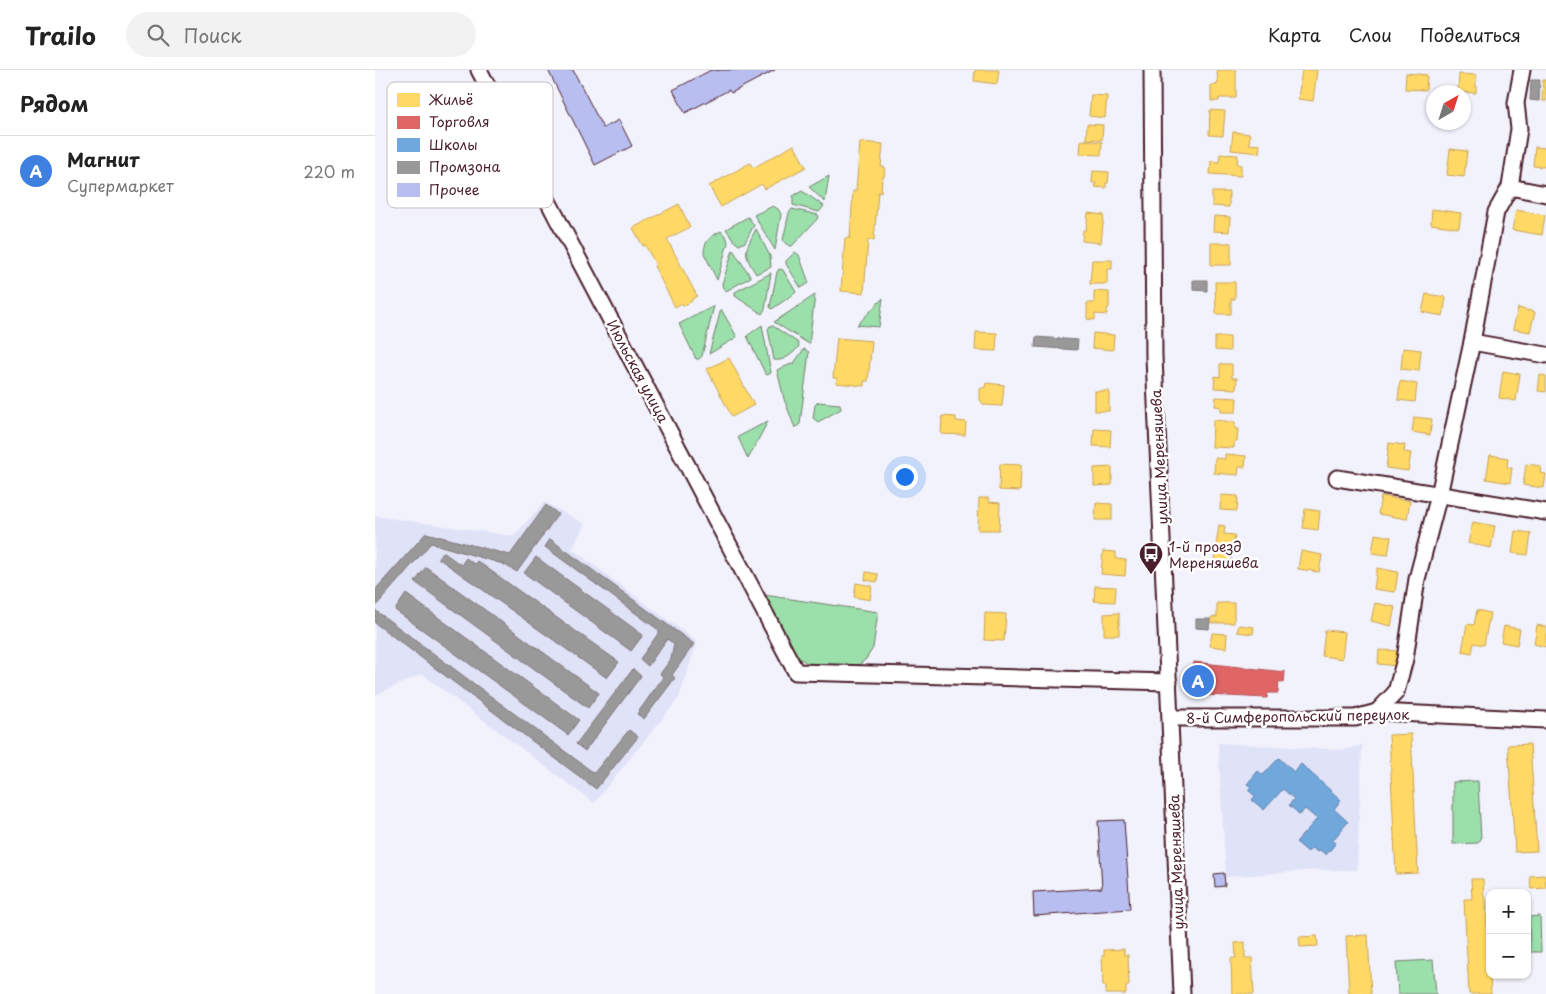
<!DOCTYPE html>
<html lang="ru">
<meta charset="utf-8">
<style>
:root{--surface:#fff;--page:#f2f2f2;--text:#222;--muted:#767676;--line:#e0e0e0;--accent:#4a1f2b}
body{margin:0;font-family:"Playpen Sans",sans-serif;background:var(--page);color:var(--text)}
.controls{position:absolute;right:15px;bottom:15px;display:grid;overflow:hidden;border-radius:10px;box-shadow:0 1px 4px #0004}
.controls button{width:45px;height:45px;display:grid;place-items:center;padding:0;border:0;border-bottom:1px solid var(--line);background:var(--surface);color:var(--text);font:25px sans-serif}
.compass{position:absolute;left:1051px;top:15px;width:45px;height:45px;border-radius:50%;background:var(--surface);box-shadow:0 1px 4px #0004;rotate:39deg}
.you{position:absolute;left:529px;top:406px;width:18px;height:18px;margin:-12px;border:4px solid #fff;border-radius:50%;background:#1a73e8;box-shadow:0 0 0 8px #1a73e833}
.badge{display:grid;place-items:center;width:32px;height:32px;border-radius:50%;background:var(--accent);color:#fff;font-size:16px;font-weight:700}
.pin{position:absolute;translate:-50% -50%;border:2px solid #fff;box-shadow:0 1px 5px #0006}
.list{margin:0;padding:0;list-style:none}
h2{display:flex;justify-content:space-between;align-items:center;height:65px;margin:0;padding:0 20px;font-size:21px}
h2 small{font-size:16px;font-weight:400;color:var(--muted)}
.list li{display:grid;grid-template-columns:32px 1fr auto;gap:15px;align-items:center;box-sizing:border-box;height:70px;padding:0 20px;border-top:1px solid var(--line)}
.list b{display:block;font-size:19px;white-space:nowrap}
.list p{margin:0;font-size:16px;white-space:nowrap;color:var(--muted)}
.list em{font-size:16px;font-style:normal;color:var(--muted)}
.icon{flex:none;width:28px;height:28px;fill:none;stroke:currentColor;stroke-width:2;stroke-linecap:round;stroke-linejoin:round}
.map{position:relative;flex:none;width:1171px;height:924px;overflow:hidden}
header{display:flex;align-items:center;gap:30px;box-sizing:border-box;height:70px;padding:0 25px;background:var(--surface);border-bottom:1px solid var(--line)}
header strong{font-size:24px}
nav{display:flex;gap:28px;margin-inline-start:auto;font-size:18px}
.search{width:350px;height:45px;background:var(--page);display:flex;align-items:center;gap:12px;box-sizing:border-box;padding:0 18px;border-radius:28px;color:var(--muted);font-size:19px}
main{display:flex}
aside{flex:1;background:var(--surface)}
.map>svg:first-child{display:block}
.built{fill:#e0e2f8}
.green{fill:#9bdfab;stroke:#727f6b}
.homes{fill:#ffd966;stroke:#c9a154}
.shops{fill:#e06666;stroke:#b35154}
.schools{fill:#6fa8dc;stroke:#647fa7}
.industry{fill:#999;stroke:#817478}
.building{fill:#b9bef0;stroke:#4a1f2b}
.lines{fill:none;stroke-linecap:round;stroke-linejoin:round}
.minor-casing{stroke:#4a1f2b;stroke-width:19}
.minor{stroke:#fff;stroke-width:15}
.labels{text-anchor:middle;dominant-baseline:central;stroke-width:5;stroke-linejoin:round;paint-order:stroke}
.street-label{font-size:14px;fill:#4a1f2b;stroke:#fff}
.poi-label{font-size:14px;fill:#4a1f2b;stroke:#fff;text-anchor:start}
.key{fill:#fff;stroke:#c9bcbf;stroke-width:1}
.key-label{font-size:14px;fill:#4a1f2b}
</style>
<header>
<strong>Trailo</strong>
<div class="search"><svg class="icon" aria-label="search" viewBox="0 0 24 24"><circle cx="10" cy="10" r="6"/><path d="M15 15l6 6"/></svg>Поиск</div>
<nav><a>Карта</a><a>Слои</a><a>Поделиться</a></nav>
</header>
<main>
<aside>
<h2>Рядом<small></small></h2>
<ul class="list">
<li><span class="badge" style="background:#3f7fe0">A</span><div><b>Магнит</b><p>Супермаркет</p></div><em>220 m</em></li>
</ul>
</aside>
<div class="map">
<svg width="1171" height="924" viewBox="0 0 1171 924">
<rect width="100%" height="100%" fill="#f1f2fc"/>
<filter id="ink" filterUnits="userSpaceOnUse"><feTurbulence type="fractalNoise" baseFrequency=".02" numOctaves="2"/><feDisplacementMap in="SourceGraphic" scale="10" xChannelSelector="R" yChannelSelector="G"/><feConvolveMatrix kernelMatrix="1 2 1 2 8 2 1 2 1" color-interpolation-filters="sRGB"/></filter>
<g filter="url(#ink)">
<g class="built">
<polygon points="169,432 210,454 197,479 322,572 304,628 219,733 47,604 0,625 0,446 139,466"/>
<polygon points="843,673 968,680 987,675 982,800 943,800 851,807"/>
</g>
<g class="green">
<polygon points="454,106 450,132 434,117"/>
<polygon points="427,121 449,136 444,142 418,135 418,126"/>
<polygon points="398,136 403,139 406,144 400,180 379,145"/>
<polygon points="417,139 443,145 444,147 417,176 415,176 410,173 408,170 414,143"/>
<polygon points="373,147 379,155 370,172 364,175 360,172 351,159"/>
<path d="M381,159l14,27 1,11 -15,7c-14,-22 -11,-23 0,-45z"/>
<path d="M346,161l6,7 1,5 -11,37 -13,-27c0,-12 7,-17 17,-22z"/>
<polygon points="358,180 376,207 351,221 348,218 347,214"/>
<polygon points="420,182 424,185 434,213 426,218 411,194 411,191"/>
<polygon points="404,199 408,200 421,222 419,224 397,239 395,237 402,202"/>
<polygon points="396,203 390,239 387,244 360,226 360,222"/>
<polygon points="440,225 434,274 399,252"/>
<polygon points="508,228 504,257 482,255"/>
<polygon points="339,236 327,286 324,289 321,289 304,254"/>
<polygon points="346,239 362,267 334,284"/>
<polygon points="387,255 396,303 392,305 390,303 372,266"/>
<path d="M395,256h3l24,16 2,3 -1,3c-6,6 -15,14 -24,12l-6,-31z"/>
<polygon points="429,279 434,282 425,354 420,358 409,329 402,300 419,293"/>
<polygon points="443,332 465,334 466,339 443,352 438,348 440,335"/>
<polygon points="393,351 373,389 363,367"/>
<polygon points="389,525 503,542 498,578 491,589 484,595 434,594 424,588 419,581"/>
<polygon points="1103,711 1106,769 1103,773 1078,774 1078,712"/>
<polygon points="1165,846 1166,882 1155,882 1154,847"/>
<polygon points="1058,890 1061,924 1023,924 1021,892"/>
</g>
<g class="homes">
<polygon points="600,0 624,0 622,14 599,11"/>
<polygon points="842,0 861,0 861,28 844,28 844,31 836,31 836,15 843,14"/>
<polygon points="927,0 942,0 938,31 923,29"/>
<polygon points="1031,3 1052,5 1051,20 1030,19"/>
<polygon points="1084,4 1101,5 1101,23 1083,22"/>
<polygon points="1168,10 1171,10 1171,31 1167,31"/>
<polygon points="716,25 732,26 730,48 714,46"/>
<polygon points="835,40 850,41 848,66 834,65"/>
<polygon points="712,54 728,55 727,70 711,69"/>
<polygon points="858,62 875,64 874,74 885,75 884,83 856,80"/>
<polygon points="706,70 727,72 726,85 705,84"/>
<polygon points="485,72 508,74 506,97 510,97 509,107 507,107 506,122 503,122 499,170 493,170 489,223 466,221 470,168 475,168 478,121 481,121"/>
<polygon points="419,75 431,97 390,119 387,114 346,137 334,116 375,93 378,98"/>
<polygon points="1160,77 1171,78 1171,97 1158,96"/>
<polygon points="1075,79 1092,81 1089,107 1072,105"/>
<polygon points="845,84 863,85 862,94 866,95 866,106 835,104 836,91 844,92"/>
<polygon points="718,101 734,102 733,113 731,113 731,118 720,117 721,113 717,113"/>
<polygon points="837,122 854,122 854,137 837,136"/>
<polygon points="304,134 315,157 292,169 322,226 317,229 317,231 308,236 307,233 300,237 279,196 281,195 270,175 268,176 258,158"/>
<polygon points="1057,139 1086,143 1084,158 1056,154"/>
<polygon points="1141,140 1170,145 1167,165 1137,160"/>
<polygon points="713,143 729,145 726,173 707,171 708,160 711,160"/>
<polygon points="839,146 855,147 854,162 838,161"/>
<rect x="836" y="173" width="20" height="22"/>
<polygon points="717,190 737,190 737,199 732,199 732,214 715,214"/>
<polygon points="840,212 860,212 860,229 856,229 856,244 841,244"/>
<polygon points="719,221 734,222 734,238 732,239 732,245 720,244 720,250 712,249 712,233 719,233"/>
<polygon points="1051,224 1071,227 1068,246 1047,242"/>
<polygon points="1143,238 1160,242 1155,262 1138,259"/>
<polygon points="601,262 622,263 621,281 600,280"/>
<polygon points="718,263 739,265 738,280 717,278"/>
<polygon points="840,267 855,267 855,281 840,280"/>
<polygon points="462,268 497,271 493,311 489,311 489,316 461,313 462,308 458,308"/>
<polygon points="1028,278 1046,280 1044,301 1026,299"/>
<polygon points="354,288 379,335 357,347 332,299"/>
<polygon points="845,294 857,294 857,308 862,308 861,319 839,318 840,306 845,307"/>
<polygon points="1128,301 1145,304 1141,331 1124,328"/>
<polygon points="1165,305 1171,306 1171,322 1163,321"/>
<polygon points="1025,311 1042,314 1040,332 1023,330"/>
<polygon points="611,313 629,315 627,336 609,335 605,330 605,319 610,317"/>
<rect x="720" y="321" width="14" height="20"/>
<polygon points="841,327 862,328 861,342 846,342 846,337 840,336"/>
<polygon points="567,346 581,347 581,351 591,352 590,365 566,364"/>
<polygon points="1039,347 1057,349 1055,365 1037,362"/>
<polygon points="838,350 860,352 860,359 863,359 862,371 859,371 859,378 837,377"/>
<polygon points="719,359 736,360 735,377 718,376"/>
<polygon points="1014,373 1030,375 1029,382 1036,383 1033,401 1011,398"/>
<polygon points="850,384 871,386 870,397 864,397 863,405 839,403 840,388 850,389"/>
<polygon points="1115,385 1133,388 1132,397 1137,398 1135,413 1111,409"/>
<polygon points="625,394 646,395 645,421 624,420"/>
<polygon points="1151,394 1166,396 1165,403 1171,404 1169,418 1148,415"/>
<polygon points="737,397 737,415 719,416 719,398"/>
<polygon points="846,425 863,426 862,441 845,440"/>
<polygon points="1006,426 1035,431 1032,449 1003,444"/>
<polygon points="604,428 614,428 614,432 625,433 624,460 603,460"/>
<polygon points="721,433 737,434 737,450 720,450"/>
<polygon points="930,439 945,441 943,460 928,458"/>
<polygon points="1098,452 1120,456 1116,478 1093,473"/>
<polygon points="844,455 850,456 849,464 860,465 855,499 838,497"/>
<polygon points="1140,461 1156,463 1153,485 1137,483"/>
<polygon points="1000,464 1016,467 1013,485 997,483"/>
<polygon points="728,481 741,482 741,489 751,490 750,506 726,504"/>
<polygon points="926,481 947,485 944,502 923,499"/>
<polygon points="1002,498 1023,502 1020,522 999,519"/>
<polygon points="491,502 503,504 502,512 490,510"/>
<polygon points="481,513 497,516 495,530 479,527"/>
<polygon points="720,516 741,517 740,532 719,531"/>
<polygon points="842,533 859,533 859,553 836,553 836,547 842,547"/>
<polygon points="1000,533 1020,537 1016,556 996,551"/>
<polygon points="1102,540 1115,543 1109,575 1099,573 1097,583 1087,581 1092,554 1099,555"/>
<polygon points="610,543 631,544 629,571 609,570"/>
<polygon points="744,543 744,565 729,565 729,544"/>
<polygon points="864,555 879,557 878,564 862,562"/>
<polygon points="1162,555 1171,557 1171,577 1159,574"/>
<polygon points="1129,556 1145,559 1142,575 1126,572"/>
<polygon points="950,560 970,562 967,589 947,586"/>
<polygon points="837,563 852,564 851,578 835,576"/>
<polygon points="1004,580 1025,581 1023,596 1003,594"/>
<polygon points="1036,664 1043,803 1021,804 1014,665"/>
<polygon points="1155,674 1162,781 1140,782 1133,675"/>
<polygon points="1170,805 1171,818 1156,819 1155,806"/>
<polygon points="1096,809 1108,809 1109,828 1111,828 1116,924 1094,924 1089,829 1097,829"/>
<polygon points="993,865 996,924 974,924 971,866"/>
<polygon points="942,866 943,876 925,877 924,867"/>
<polygon points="870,872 870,888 877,888 879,924 857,924 856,888 861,888 860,873"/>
<polygon points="749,879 749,885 753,885 754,916 751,916 751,924 731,924 731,916 728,916 727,886 729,886 729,880"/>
</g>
<polygon class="shops" points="819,592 910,602 909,613 904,611 903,623 893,623 892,628 831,625 817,612"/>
<polygon class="schools" points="904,688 919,702 926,694 966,730 959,739 973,752 958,770 961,773 951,785 945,780 942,782 937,778 933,782 921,772 942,749 930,739 925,745 914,735 919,729 908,719 889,740 877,730 880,726 873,720 876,717 872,714 883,701 888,705"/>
<g class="industry">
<polygon points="1156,10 1165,10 1164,31 1155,30"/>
<polygon points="818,210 832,210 832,221 818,220"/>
<polygon points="661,267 703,270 702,280 660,277"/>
<polygon points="171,435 183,444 142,502 128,494 56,473 0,537 0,520 51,463 135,485"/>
<polygon points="175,469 319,574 297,605 300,608 269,649 262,644 288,607 285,604 296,589 299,574 292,569 273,596 265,589 285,561 170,477"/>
<polygon points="68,482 86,495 91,488 99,494 102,491 244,592 232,608 63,488"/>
<polygon points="161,487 268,565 256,581 149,503"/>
<polygon points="51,497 224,623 213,638 40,512"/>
<polygon points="31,524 204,650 193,665 20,540"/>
<polygon points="0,540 219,703 254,660 263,667 221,719 0,553"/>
<polygon points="821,549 835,549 834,559 821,558"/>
<polygon points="258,599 266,606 210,681 201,674"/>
</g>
<g class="building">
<polygon points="173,0 198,0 228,58 244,50 257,76 220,95"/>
<polygon points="336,0 342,0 343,1 345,0 400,0 356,23 354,20 310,43 298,20"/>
<polygon points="749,750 755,839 659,846 658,822 727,818 723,751"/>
<polygon points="849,803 850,816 840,817 839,804"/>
</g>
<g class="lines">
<defs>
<g id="minor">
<polyline points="104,0 421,602 794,612"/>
<polyline points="777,0 779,287 807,924"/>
<polyline points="1135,117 1171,124"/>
<polyline points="1097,272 1171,285"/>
<polyline points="962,408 1171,442"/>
<polyline points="1002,642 1021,622 1030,589 1042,509 1064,425 1097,272 1121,142 1135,117 1144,59 1141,33 1147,0"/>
<polyline points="796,648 980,648 1002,642 1171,650"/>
</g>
</defs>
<use href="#minor" class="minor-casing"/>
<use href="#minor" class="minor"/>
</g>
</g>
<defs>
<symbol id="bus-pin" viewBox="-11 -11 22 30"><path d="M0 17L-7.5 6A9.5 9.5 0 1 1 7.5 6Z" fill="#4a1f2b" stroke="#fff"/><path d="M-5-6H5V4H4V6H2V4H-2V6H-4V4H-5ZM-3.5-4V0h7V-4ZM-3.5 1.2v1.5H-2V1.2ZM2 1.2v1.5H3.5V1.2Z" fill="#fff"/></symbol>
</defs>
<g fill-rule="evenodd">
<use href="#bus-pin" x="762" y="470" width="28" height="38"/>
</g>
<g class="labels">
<g class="street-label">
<text transform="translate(263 301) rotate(62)">Июльская улица</text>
<text transform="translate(784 387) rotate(-93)">улица Мереняшева</text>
<text transform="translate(923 646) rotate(-1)">8-й Симферопольский переулок</text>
<text transform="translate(801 792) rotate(-92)">улица Мереняшева</text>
</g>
<g class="poi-label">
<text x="794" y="476">1-й проезд<tspan x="794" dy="16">Мереняшева</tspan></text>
</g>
</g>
<rect x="12" y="12" width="166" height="126" rx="8" class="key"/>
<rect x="22" y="23" width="23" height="14" fill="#ffd966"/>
<rect x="22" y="46" width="23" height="13" fill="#e06666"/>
<rect x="22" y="68" width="23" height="14" fill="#6fa8dc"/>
<rect x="22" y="91" width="23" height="13" fill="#999"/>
<rect x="22" y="113" width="23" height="14" fill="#b9bef0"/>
<g class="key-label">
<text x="54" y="35">Жильё</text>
<text x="54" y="57">Торговля</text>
<text x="54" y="80">Школы</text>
<text x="54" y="102">Промзона</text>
<text x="54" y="125">Прочее</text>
</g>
</svg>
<div class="controls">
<button>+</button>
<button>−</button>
</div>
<svg class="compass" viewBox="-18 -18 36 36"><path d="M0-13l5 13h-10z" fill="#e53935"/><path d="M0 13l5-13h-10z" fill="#767676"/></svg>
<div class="you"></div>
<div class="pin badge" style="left:823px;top:611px;background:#3f7fe0">A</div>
</div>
</main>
